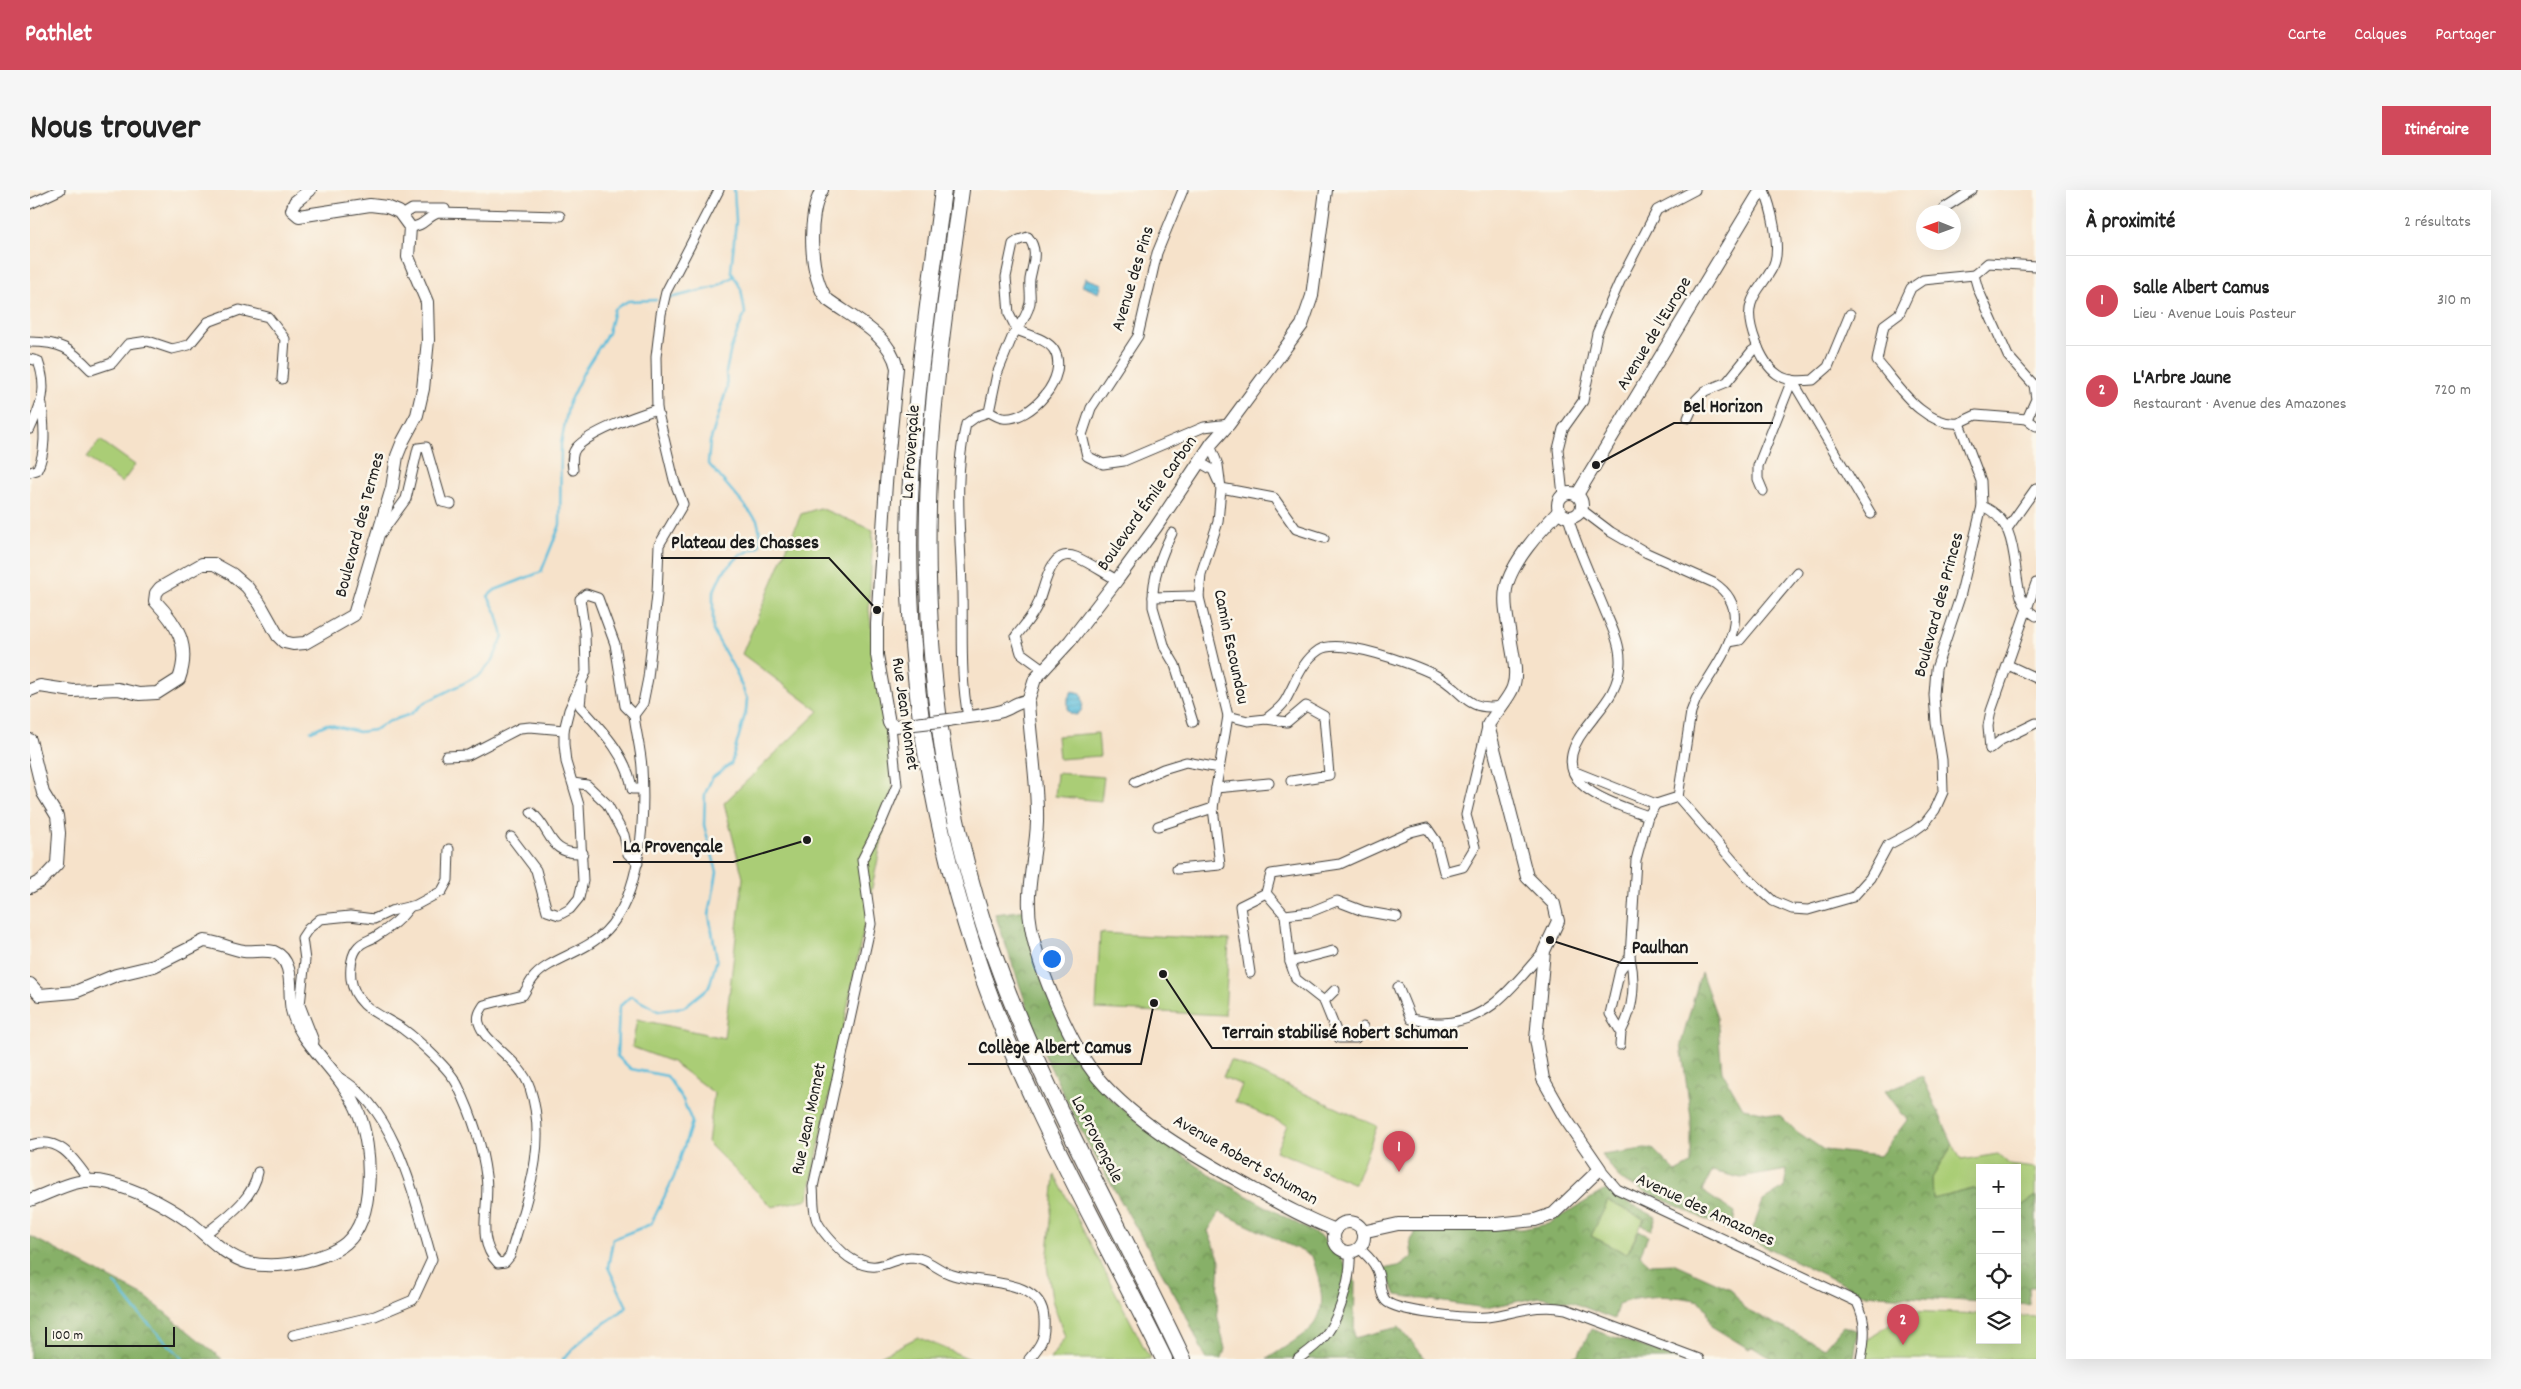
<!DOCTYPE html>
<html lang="fr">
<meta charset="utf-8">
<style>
:root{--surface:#fff;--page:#f6f6f6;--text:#222;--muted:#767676;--line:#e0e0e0;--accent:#d1495b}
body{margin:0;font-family:Dekko,sans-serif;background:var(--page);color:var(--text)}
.controls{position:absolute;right:15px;bottom:15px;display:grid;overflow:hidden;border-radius:0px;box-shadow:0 5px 20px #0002}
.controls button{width:45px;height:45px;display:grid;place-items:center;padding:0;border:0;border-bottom:1px solid var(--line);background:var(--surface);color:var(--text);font:25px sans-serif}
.compass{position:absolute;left:1886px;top:15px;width:45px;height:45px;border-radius:50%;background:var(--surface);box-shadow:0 5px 20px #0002;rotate:271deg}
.scale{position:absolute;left:15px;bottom:12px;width:130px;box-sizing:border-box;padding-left:5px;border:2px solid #1c1c1c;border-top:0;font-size:14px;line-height:18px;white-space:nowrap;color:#1c1c1c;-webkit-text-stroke:4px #fbf7ec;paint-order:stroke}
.you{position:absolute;left:1021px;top:768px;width:18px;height:18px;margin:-12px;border:4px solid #fff;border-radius:50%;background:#1a73e8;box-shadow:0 0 0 8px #1a73e833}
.badge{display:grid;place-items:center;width:32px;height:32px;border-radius:50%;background:var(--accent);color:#fff;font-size:16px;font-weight:700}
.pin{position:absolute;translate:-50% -41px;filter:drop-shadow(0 1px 2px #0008)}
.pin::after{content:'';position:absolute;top:26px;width:18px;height:15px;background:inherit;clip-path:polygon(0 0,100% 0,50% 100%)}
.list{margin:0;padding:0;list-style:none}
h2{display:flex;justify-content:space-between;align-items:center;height:65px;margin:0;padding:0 20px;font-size:21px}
h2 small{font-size:16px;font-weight:400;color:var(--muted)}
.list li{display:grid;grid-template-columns:32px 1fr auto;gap:15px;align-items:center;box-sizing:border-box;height:90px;padding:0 20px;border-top:1px solid var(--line)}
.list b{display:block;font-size:19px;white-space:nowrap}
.list p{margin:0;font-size:16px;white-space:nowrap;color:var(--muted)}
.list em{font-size:16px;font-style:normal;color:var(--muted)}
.icon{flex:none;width:28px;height:28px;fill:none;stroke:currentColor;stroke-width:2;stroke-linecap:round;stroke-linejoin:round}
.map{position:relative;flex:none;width:2006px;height:1169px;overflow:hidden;border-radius:0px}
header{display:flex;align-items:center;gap:30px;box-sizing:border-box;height:70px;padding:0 25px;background:var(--accent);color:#fff}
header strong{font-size:24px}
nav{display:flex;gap:28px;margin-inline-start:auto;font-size:18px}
.intro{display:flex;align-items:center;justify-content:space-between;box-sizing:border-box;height:120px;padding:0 30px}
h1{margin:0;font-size:35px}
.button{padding:12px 22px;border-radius:0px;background:var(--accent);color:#fff;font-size:18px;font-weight:700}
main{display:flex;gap:30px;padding:0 30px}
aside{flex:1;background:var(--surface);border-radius:0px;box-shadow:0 5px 20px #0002}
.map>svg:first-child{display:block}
.green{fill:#aacd76;stroke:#637449}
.forest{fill:url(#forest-crowns);stroke:#526642}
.water{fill:url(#water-rules);stroke:#3c6c7c}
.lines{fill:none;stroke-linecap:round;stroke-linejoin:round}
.stream{stroke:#5cbddb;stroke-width:2.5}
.street-casing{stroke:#3d3a36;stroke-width:11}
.secondary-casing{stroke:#3d3a36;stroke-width:14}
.highway-casing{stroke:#3d3a36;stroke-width:18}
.street{stroke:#fff;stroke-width:9}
.secondary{stroke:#fff;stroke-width:12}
.highway{stroke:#fff;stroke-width:16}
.secondary-bridge-casing{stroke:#3d3a36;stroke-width:14;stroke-linecap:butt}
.secondary-bridge{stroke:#fff;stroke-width:12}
.labels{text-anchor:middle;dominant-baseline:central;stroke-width:5;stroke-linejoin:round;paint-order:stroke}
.street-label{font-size:18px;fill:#1c1c1c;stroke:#fbf7ec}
.leader{fill:none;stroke:#1c1c1c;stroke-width:2}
.callout-dot{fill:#1c1c1c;stroke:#fbf7ec;stroke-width:2}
.callout-label{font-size:19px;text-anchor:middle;font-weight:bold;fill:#1c1c1c;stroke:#fbf7ec;stroke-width:5;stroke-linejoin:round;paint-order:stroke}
</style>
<header>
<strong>Pathlet</strong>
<nav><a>Carte</a><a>Calques</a><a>Partager</a></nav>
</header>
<div class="intro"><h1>Nous trouver</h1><a class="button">Itinéraire</a></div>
<main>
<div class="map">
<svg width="2006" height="1169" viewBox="0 0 2006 1169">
<defs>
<pattern id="forest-crowns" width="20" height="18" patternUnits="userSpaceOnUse" patternTransform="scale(1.25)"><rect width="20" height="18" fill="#87b067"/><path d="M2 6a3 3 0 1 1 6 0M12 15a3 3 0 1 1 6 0" fill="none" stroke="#6e8e54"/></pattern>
<pattern id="water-rules" width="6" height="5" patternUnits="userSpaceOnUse" patternTransform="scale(1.25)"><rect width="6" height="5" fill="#5cbddb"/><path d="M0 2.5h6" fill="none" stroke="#4fa2bb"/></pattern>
</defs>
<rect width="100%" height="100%" fill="#fbf7ec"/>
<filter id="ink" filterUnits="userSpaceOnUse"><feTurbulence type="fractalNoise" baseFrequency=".02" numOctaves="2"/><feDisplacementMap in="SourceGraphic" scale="10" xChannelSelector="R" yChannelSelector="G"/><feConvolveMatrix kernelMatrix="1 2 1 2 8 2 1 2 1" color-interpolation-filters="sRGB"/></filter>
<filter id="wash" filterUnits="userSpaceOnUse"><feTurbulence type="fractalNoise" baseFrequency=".0096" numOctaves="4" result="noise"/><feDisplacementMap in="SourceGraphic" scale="20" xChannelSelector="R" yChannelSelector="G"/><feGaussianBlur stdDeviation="1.12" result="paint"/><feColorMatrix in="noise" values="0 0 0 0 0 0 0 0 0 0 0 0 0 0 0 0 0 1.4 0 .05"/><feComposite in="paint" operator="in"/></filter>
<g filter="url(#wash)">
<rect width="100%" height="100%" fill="#f6e2ca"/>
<g class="green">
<polygon points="70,250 105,275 92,293 57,268"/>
<polygon points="790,318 843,340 839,420 863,596 778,1009 742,1017 678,953 684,903 642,872 602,857 607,829 694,848 713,688 694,613 789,521 712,464 771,324"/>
<polygon points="1068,543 1070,566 1029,569 1027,546"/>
<polygon points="1027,583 1074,587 1071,611 1025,606"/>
<polygon points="1070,743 1199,750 1195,825 1066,819"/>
<polygon points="1200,870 1347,936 1325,994 1246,961 1257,935 1205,912 1212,895 1193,887"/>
<polygon points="1923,954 1931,970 1968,964 1980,975 2006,978 2006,1006 1987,1019 1987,978 1950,978 1950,1002 1943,999 1903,1009 1902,988"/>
<polygon points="1025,985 1120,1169 1020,1169 1035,1147 1022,1110 1017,1075"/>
<polygon points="1578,1011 1614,1029 1597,1064 1561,1046"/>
<polygon points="1878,1121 1950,1124 1950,1150 1987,1150 1987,1125 2006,1126 2006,1169 1832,1169 1835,1151"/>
<polygon points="888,1147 940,1169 844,1169"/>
</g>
<g class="forest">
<path d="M996,720l10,55 29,73 42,58 52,43 56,39 108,60 18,20 14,24 -1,56 45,-11 27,32h-159c53,-35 66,-37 45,-103l-92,-44 -12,19 12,29 -3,54 8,35 -3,10h-16l-22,-48 -97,-169 -45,-92 -47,-136z"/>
<polygon points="1671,782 1687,827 1692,881 1713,918 1751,926 1766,941 1794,960 1850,966 1877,930 1855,901 1892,886 1923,954 1902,988 1903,1009 1943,999 1950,1002 1950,1112 1834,1104 1719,1049 1733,1011 1754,998 1757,980 1711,988 1682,981 1672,1001 1705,1023 1702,1042 1591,990 1572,965 1622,958 1646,982 1661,974 1661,928 1651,854"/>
<path d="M1575,1000l51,27 -5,13 -9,-5 2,-6 -36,-18 -17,35 36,18 12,-23 9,5 -8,19 10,9 23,-1 58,26 13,19 80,40 19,-22 15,5 -4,28h-81l-21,-12 -3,2 -38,-23 -4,-16 -7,-9c-28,-6 -54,-7 -82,3l-4,15 -43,-17 -31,-5 -55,11 -89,-13 -12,-26 18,-4 10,-8 -2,-17 9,-13 103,2 26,-5z"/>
<polygon points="2006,1006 2006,1097 1999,1097 2000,1115 1987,1114 1987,1019"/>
<polygon points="0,1046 116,1107 192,1169 0,1169"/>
<polygon points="1561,1139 1647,1169 1534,1169 1548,1165"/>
</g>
<g class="water">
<polygon points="1055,88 1072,94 1069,103 1052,96"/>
<path d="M1042,501l9,2c2,8 4,18 -5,22l-5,-1 -3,-4v-12z"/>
</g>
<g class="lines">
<g class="stream">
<polyline points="640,108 686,97 704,86"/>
<polyline points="281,541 297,534 329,542 344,540 360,531 381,524 394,513 448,486 463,470 473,446 467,424 458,406 465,400 511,382 530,335 531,254 539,212 554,181 578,143 584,119 598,111 626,110"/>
<polyline points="85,1094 108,1123 153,1169"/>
<polyline points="533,1169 554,1148 597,1117 578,1077 583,1049 621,1034 644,987 662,932 653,910 637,886 601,879 587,866 589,817 601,806 628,821 654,817 679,797 687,769 679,725 687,682 674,635 675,604 682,588 701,574 716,521 717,509 706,482 683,441 683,403 692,383 710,365 729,357 731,346 727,330 678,273 680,252 697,198 696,182 701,158 715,123 711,99 701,81 706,31 704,0"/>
</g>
</g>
</g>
<g filter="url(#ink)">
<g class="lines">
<defs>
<g id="street">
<polyline points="1153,0 1127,63 1108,146 1061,218 1052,245 1057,266 1073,274 1094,271 1174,237 1199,234"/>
<path d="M1734,0c7,16 16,54 11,71 -4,16 -20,27 -24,43 -6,19 10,59 26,70 10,8 24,7 36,6l15,-13 22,-53"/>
<polyline points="0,14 30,0"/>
<polyline points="1914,18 1942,0"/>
<polyline points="372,25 382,19 415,19"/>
<path d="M380,37c14,0 17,-11 29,-14l121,3"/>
<path d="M0,152c31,0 40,6 61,28l21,-7 16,-19 20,-3 24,8 17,-4 19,-23 32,-12 28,7 17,22 -3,40"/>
<path d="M0,169l8,2c10,28 4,42 -8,68"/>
<polyline points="1762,190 1841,324"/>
<polyline points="1658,228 1666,210 1675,201 1697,192 1722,161 1728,157"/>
<polyline points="1997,229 2006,236"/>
<path d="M1929,233c-36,4 -61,-38 -82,-62l7,-36 15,-11 12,-26 12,-8 51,-5"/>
<polyline points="1180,255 1188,275 1191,298 1188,332 1171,384 1169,407 1198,526 1218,531 1236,529 1257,532 1276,516 1294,526 1299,585 1261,591"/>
<polyline points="1169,272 1183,280 1188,291"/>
<path d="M543,280c-1,-7 -2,-16 3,-22 15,-17 60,-32 81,-39"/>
<path d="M0,282l7,-2c10,-19 7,-44 5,-66"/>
<polyline points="1191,298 1244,308 1266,339 1294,348"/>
<polyline points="1733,301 1728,289 1728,276 1762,190"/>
<polyline points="1533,305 1528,259 1533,239 1553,211 1567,143 1590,91 1627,20 1665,0"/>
<path d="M1952,316c50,20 20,92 54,110"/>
<path d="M1552,320l29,22 36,21 67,30c47,31 1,82 -18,116l-5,13 -13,85 -22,7 -8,12"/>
<path d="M1538,327c9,31 23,60 35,89 7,18 18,37 17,57 -1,29 -19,44 -35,66 -42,55 22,72 63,87l-12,44 -6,97 -10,13 -10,44 11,18 -1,13"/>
<polyline points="1977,339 2006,298"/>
<polyline points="352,342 376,309 388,258 396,257 412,312 421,314"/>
<path d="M1142,343c-10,20 -19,42 -19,64l39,-1 7,1"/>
<polyline points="1123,407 1123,417 1135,458 1145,475 1163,532"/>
<polyline points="1699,452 1710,450 1767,382"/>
<polyline points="1978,475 2006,488"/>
<path d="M1013,479l-22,-16 -5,-17c7,-9 15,-18 20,-28 9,-17 12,-62 40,-51 14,6 28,16 41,23"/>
<path d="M552,495l-2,21c21,23 48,51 52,83h10"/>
<polyline points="604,525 613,513 618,488 627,404 629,355 653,314 644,290 627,219 626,167 631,124 636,102 689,0"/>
<polyline points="1198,526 1186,598 1239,593"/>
<path d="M938,527c-8,-42 -5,-83 -6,-126 -1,-56 -9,-112 4,-167l11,-8 12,-4c4,2 10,6 14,6 28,4 67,-42 51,-68 -7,-11 -26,-15 -37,-20l-8,-16 -3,-37 7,-33 6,-4 9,-3c11,14 5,26 2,42 -1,8 1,16 0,24 -2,10 -11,24 -17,32l-16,39 -8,38"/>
<path d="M1236,529c6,-5 15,-11 19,-18 10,-17 16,-39 34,-51 20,-13 95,14 116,25 29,14 29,37 65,31"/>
<path d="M861,536l6,59 -16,38 -19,37 9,64 -58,263c1,10 0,21 3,31 2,10 27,37 37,42 26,15 36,-2 58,-3 16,0 27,14 42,18 27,9 90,2 91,44 1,19 -2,25 -15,40"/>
<polyline points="1960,559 1958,536 1961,521 2006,393"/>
<polyline points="1960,559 1971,550 2006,533"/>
<polyline points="416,566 438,565 490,538 500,537 534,540"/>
<polyline points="1543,581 1626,614"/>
<polyline points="1105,592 1133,579 1156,572 1189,578"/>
<polyline points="543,593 557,595 577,614 594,645 598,664 608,673"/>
<polyline points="1648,607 1717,687 1743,711 1762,719 1778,720 1823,707 1840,688 1858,655 1884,641 1895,633 1905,620 1913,602 1912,570 1906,533 1904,505 1906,479 1930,407 1952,316 1951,291 1929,233 1946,225 1997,229 2006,209 2004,195 1978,166 1948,99 1944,85 1958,73 2006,76"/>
<path d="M501,622c22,18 16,43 52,41"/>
<polyline points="1128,636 1183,618"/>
<polyline points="481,647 506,680 517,721 529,725 540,719 549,708 553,691 549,615 536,572 534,554 534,540 539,520 556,482 555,443 550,409 556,404 568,408 585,454 595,516 604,525"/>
<polyline points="1147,679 1190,675 1183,618 1186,598"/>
<path d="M379,718c-9,12 -21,21 -34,29 -5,3 -13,5 -16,9 -8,8 -9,23 -8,33 4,29 31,36 52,50 15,11 48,41 55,57 14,29 24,58 28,90 5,29 -12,63 12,87l7,-1 5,-6c16,-56 39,-110 20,-168 -9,-28 -45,-44 -51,-65 -2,-7 1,-12 5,-18l39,-10c4,-6 7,-14 12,-19 15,-17 51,-24 71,-45 36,-37 39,-113 36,-163 -1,-18 -6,-35 -8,-53"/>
<polyline points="1255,725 1260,772 1266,789 1294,811 1309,848 1326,848 1333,837"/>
<polyline points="1367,727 1333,721 1307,711 1280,722 1255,725 1236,703 1241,684 1310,674 1381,642 1397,638 1406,651 1414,682 1433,677 1445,657 1436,625 1457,537"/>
<polyline points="1260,772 1303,761"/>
<polyline points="1220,783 1210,716 1236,703"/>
<path d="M1368,797l13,32c10,1 21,5 31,4 49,-2 72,-39 102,-72"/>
<polyline points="1294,811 1305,800"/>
<path d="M1591,842c13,-24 15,-48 9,-75"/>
<polyline points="283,857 284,851 270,815 275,770 272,748 278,739 290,729 320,726 344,729 361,721 386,715 412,701 418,690 419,659"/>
<path d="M0,955c29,-10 44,14 59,35"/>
<path d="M1570,979l17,20 240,113c10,20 8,36 4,57"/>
<path d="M174,1045c21,-17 49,-35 54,-63"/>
<path d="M1329,1058c6,6 14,12 17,20 6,10 2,24 10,33 10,11 85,18 101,16 29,-4 49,-14 79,-8l133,50"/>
<path d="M263,1145l82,-19 38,-16 19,-41c-17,-57 -35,-150 -92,-181"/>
<path d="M1268,1169c8,-6 17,-12 24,-20 17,-17 30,-63 28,-87"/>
</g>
<g id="secondary">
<path d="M792,0c-15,23 -13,90 6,110 26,19 62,35 69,68l-11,115 -9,141v31l12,68 6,3 11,-1"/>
<path d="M1296,0l-14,106 -10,29 -73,99 -17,19 -56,84 -39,53 -47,61 -35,38 -7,22c2,40 10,81 9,121 -1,35 -13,70 -6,105 7,42 40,119 67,151 42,49 102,81 157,112 27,15 52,29 81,40"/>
<circle cx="1540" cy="315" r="12"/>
<polyline points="1547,305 1731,0"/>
<path d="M0,500l10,-4 33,5 45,-2 21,5 18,-1 22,-14c12,-33 -2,-55 -24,-78l1,-8 4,-5 42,-24h12l18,10 15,13 13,17 18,32 6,6 9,2 12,-1 49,-28 38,-127 5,-32 6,-15 14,-26 6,-26 5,-49 -1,-38 -19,-45 2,-30 -11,-15 -12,-5 -17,-2 -71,11 -7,-6 3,-8 15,-12"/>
<path d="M919,530c17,-3 36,-4 53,-9 9,-3 16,-10 26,-10"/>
<polyline points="0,550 13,603 27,626 29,643 27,674 11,691 0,697"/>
<path d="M0,794l10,11 35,-3 41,-17 38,-9 50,-25c14,1 26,8 40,10 9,1 21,-2 30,1 22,9 14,41 18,58 2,10 6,16 11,24 19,28 43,47 56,80 13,33 17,103 -13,129 -12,10 -27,14 -41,18 -18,4 -39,6 -56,2 -25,-7 -42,-28 -62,-43 -23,-16 -51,-30 -78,-37 -31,-8 -51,7 -79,17"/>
<circle cx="1319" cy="1047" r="15"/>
<path d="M1332,1042l36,-8h98l39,-4 18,-6 47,-45 -35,-51 -22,-39 -7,-40 8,-88 14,-30 -4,-17 -27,-27 -39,-152c6,-10 22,-28 25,-38 5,-13 0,-32 -2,-45 -2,-17 -8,-36 -5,-53 5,-27 35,-59 53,-78"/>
</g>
<g id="highway">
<path d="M913,0c-13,103 -29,207 -33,311 -6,160 20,324 73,476 47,133 119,256 181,382"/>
<path d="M931,0c-14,105 -31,211 -33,317 -4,156 18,324 74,470 50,132 121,254 181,382"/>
</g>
</defs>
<use href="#street" class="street-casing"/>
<use href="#secondary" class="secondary-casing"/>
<use href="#highway" class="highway-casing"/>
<use href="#street" class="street"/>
<use href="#secondary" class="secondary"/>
<use href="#highway" class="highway"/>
<defs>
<polyline id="secondary-bridge" points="876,535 919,530"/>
</defs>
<use href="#secondary-bridge" class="secondary-bridge-casing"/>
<use href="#secondary-bridge" class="secondary-bridge"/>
</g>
</g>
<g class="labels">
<g class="street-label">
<text transform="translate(1104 89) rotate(-73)">Avenue des Pins</text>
<text transform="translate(1625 144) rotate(-59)">Avenue de l'Europe</text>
<text transform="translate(882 262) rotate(-86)">La Provençale</text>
<text transform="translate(1118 314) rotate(-55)">Boulevard Émile Carbon</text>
<text transform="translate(331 335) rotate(-75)">Boulevard des Termes</text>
<text transform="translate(1910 415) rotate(-75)">Boulevard des Princes</text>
<text transform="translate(1200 457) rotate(78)">Camin Escoundou</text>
<text transform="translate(874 524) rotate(82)">Rue Jean Monnet</text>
<text transform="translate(780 929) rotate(-78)">Rue Jean Monnet</text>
<text transform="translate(1066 950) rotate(63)">La Provençale</text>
<text transform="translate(1215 971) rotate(30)">Avenue Robert Schuman</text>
<text transform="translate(1675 1021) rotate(25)">Avenue des Amazones</text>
</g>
</g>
<path class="leader" d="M1566 275L1644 233H1743M847 420L799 368H631M777 650L703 672H583M1520 750L1591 773H1668M1133 784L1182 858H1438M1124 813L1111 874H938"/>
<g class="callout-dot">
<circle cx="1566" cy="275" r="5"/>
<circle cx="847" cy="420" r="5"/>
<circle cx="777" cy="650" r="5"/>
<circle cx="1520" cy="750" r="5"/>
<circle cx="1133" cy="784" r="5"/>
<circle cx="1124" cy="813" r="5"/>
</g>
<g class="callout-label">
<text x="1693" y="222">Bel Horizon</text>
<text x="715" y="358">Plateau des Chasses</text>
<text x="643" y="662">La Provençale</text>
<text x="1630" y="763">Paulhan</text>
<text x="1310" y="848">Terrain stabilisé Robert Schuman</text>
<text x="1025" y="863">Collège Albert Camus</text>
</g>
</svg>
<div class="controls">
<button>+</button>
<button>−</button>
<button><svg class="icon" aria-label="locate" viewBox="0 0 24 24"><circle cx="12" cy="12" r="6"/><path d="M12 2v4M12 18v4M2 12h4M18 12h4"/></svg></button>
<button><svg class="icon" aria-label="layers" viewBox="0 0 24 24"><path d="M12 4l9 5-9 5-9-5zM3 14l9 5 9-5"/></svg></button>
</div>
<svg class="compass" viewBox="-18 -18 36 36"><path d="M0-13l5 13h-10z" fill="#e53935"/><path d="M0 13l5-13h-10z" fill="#767676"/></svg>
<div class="scale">100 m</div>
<div class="you"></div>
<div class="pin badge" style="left:1369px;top:982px">1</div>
<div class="pin badge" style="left:1873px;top:1155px">2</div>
</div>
<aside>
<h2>À proximité<small>2 résultats</small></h2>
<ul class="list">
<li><span class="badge">1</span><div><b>Salle Albert Camus</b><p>Lieu · Avenue Louis Pasteur</p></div><em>310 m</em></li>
<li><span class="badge">2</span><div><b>L'Arbre Jaune</b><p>Restaurant · Avenue des Amazones</p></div><em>720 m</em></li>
</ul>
</aside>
</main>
